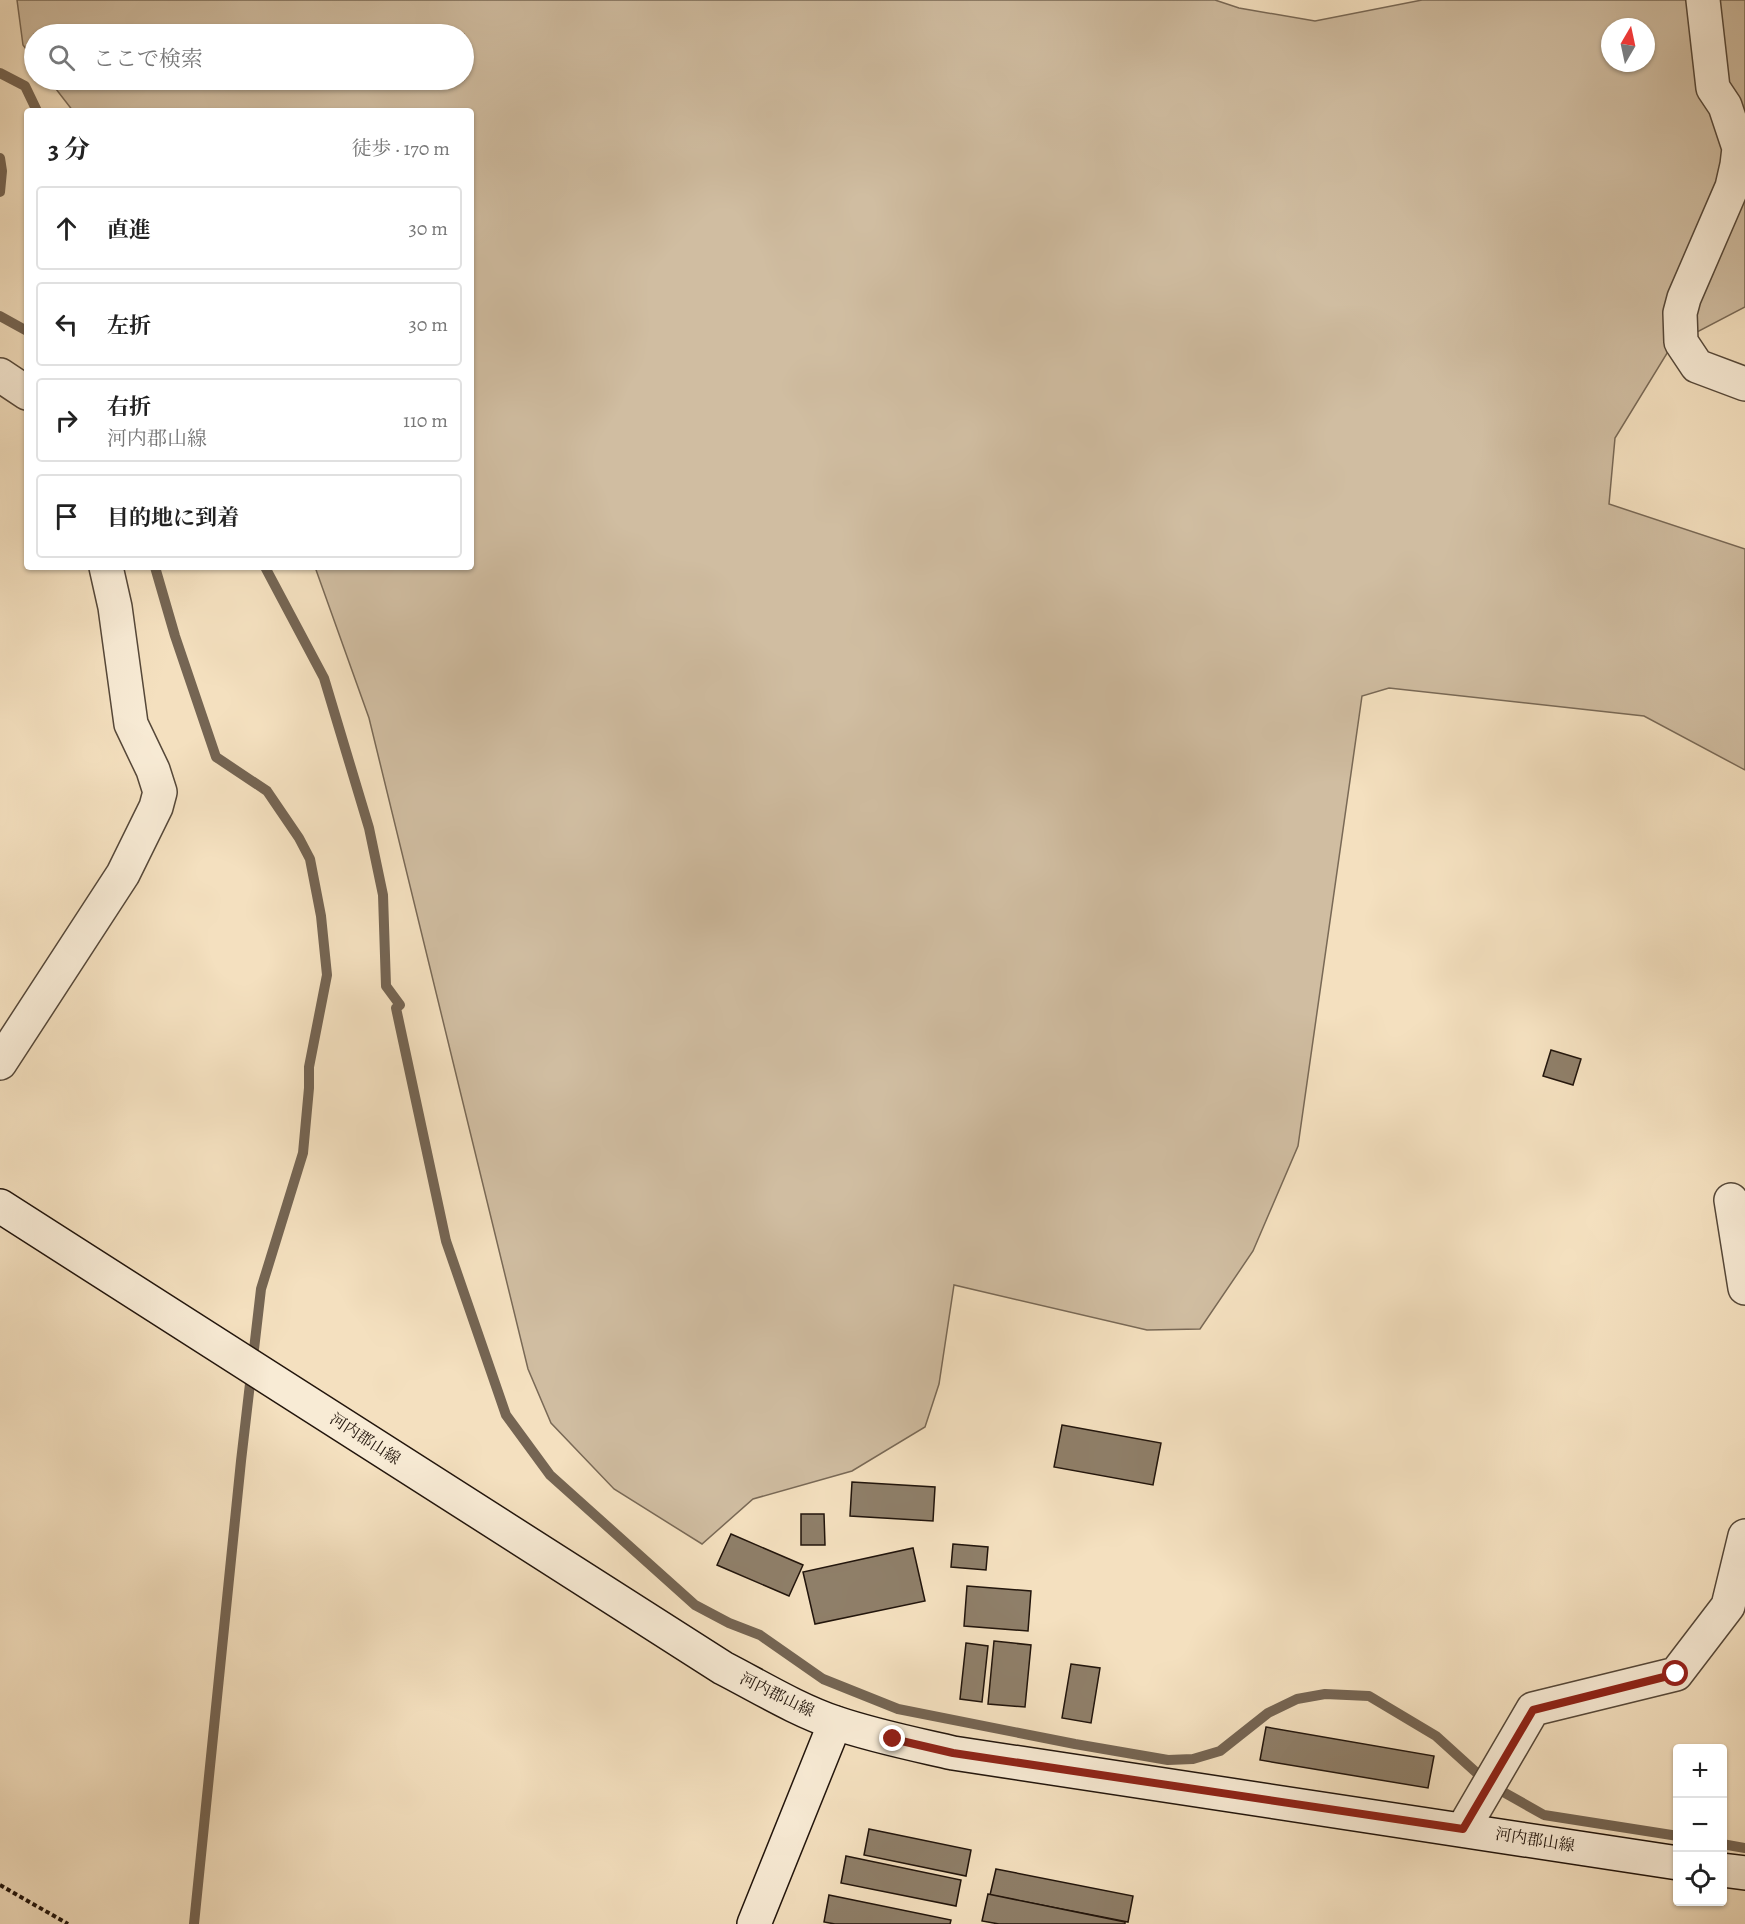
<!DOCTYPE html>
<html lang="ja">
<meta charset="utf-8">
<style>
:root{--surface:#fff;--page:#f6f6f6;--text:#222;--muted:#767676;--line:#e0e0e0}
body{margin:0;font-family:Alegreya,"Noto Serif JP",serif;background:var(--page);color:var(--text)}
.controls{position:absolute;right:18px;bottom:18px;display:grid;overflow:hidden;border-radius:6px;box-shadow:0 2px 4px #0004}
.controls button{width:54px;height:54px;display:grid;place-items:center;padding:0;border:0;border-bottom:2px solid var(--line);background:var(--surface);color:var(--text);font:30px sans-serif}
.compass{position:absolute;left:1601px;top:18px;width:54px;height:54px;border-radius:50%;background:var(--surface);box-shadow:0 2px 4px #0004;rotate:9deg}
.stop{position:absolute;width:18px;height:18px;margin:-14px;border:4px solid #8f2418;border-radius:50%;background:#fff}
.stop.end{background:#8f2418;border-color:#fff;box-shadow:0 2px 6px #0008}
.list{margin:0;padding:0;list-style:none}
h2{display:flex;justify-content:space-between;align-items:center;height:78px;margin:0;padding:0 24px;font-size:26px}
h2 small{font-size:20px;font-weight:400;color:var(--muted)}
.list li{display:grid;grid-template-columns:39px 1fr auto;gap:18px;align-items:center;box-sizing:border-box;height:84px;margin:0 12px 12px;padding:0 12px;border:2px solid var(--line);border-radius:6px}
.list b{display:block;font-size:22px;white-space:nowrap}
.list p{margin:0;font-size:20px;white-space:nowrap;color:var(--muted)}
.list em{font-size:20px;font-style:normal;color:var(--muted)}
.icon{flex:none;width:33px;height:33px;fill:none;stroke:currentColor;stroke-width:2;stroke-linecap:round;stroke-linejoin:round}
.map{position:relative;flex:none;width:1745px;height:1924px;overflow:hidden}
.search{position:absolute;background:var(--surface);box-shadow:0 2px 4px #0004;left:24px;top:24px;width:450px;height:66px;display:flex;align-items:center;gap:15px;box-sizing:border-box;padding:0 21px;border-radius:33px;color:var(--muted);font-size:22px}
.panel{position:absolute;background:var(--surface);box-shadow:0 2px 4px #0004;left:24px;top:108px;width:450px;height:462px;border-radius:6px}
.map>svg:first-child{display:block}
.green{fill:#d0bda1;stroke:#796956;stroke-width:1.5;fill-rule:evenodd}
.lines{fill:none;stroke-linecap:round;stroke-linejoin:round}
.stream{stroke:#756553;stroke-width:10}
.building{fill:#8f7f69;stroke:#22150c;stroke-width:1.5}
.street-casing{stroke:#564839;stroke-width:36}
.secondary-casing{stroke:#22150c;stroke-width:36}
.path{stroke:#22150c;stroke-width:4;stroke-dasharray:4.5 3;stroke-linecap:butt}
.street{stroke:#f8ebd5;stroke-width:33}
.secondary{stroke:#f8ebd5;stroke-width:33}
.route{stroke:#8f2418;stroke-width:8}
.labels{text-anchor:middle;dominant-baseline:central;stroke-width:4.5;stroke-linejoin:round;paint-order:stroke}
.street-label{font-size:16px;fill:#22150c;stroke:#f8ebd5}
</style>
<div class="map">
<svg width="1745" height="1924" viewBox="0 0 1745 1924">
<rect width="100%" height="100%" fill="#f4e0bf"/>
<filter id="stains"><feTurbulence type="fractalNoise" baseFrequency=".00333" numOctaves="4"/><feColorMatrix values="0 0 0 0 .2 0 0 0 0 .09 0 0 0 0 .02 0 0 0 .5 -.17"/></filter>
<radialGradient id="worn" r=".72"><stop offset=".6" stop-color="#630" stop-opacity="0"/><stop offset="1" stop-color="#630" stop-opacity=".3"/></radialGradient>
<path class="green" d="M17,0h1198l24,8 76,13 107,-21h323v307l-73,38 -57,93 -6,66 136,45v221l-101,-54 -255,-28 -27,8 -64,450 -45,105 -53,78 -53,1 -193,-45 -15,99 -14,43 -73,44 -99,28 -51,45 -88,-55 -63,-66 -23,-54 -159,-651 -54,-151h156v-456h-398l-24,-31h415v-46h-430v26l-11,-15zM1610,27h36v36h-36z"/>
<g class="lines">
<g class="stream">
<polyline points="0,73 25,86 37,111"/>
<polyline points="0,158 2,171 0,192"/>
<polyline points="0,316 27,331"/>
<polyline points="155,567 175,636 216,757 267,791 299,838 310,859 321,916 327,975 309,1067 309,1088 303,1153 261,1289 241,1461 194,1924"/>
<polyline points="265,567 324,678 369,828 383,895 386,986 400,1005 396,1008 446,1241 506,1415 550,1475 695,1605 729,1623 760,1635 823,1679 898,1709 1075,1744 1168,1760 1193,1759 1220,1751 1268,1713 1297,1699 1325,1694 1369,1696 1436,1736 1489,1784 1544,1815 1678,1836"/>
<polyline points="1722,1844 1745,1848"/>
</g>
</g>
<g class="building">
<polygon points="1551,1050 1581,1059 1573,1085 1543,1076"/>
<polygon points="1062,1425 1161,1443 1153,1485 1054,1467"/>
<polygon points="852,1482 935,1487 933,1521 850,1516"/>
<polygon points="801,1514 824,1514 825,1545 801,1545"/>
<polygon points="731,1534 803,1565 789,1596 717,1565"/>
<polygon points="953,1544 988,1547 986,1570 951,1567"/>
<polygon points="913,1548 925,1601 815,1624 803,1572"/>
<polygon points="967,1586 1031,1591 1028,1631 964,1626"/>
<polygon points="994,1641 1031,1645 1025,1707 988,1704"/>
<polygon points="966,1643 988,1646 982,1702 960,1699"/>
<polygon points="1071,1664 1100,1668 1091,1723 1062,1718"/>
<polygon points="1266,1727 1434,1756 1428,1788 1260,1760"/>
<polygon points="869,1829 971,1850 966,1876 864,1855"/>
<polygon points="846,1856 961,1880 956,1906 841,1883"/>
<polygon points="996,1869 1133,1896 1128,1922 990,1895"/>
<polygon points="988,1894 1125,1922 1125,1924 999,1924 982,1921"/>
<polygon points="829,1895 951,1920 950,1924 835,1924 824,1922"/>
</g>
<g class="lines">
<defs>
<g id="street">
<polyline points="1703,0 1713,88 1725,106 1739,148 1737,165 1732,187 1684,298 1680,313 1681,342 1697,366 1745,384"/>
<polyline points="0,375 27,393"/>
<polyline points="0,1063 123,874 156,807 160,792 153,770 131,724 115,607 106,567"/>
<polyline points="1731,1200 1745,1288"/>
<polyline points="1463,1829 1533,1709 1676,1674 1728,1606 1745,1536"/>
</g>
<g id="secondary">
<path d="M0,1206l723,462c37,19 74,42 113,55 38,13 78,21 117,30l725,110"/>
<polyline points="1722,1870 1745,1873"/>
<polyline points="754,1924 835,1723"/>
</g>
</defs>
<use href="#street" class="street-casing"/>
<use href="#secondary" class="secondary-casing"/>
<polyline class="path" points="0,1885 68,1924"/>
<use href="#street" class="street"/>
<use href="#secondary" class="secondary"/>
</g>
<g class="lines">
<polyline class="route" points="893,1739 953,1753 1463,1829 1533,1710 1676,1674"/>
</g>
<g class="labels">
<g class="street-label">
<text transform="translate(365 1439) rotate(33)">河内郡山線</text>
<text transform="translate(777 1695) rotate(26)">河内郡山線</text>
<text transform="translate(1535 1840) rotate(9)">河内郡山線</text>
</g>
</g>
<rect width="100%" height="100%" filter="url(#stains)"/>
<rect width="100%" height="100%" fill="url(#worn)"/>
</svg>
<div class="controls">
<button>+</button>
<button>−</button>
<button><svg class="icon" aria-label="locate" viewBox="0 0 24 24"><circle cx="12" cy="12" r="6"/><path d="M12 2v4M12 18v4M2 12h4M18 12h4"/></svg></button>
</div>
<svg class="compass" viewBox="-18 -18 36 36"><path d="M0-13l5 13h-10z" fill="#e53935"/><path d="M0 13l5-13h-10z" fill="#767676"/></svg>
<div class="stop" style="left:1676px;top:1674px"></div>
<div class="stop end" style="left:893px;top:1739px"></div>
<div class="search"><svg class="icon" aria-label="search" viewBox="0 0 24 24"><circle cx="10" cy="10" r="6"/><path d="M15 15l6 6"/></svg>ここで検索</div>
<section class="panel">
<h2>3 分<small>徒歩 · 170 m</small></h2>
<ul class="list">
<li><svg class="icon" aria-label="ahead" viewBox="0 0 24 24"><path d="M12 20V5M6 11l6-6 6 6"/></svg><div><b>直進</b></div><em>30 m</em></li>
<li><svg class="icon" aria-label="left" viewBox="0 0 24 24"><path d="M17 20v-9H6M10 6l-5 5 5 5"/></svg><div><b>左折</b></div><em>30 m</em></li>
<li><svg class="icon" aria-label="right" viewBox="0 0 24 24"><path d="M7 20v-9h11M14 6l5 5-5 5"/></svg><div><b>右折</b><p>河内郡山線</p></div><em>110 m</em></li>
<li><svg class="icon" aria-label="arrive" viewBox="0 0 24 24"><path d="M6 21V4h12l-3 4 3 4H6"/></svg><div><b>目的地に到着</b></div></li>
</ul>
</section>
</div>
